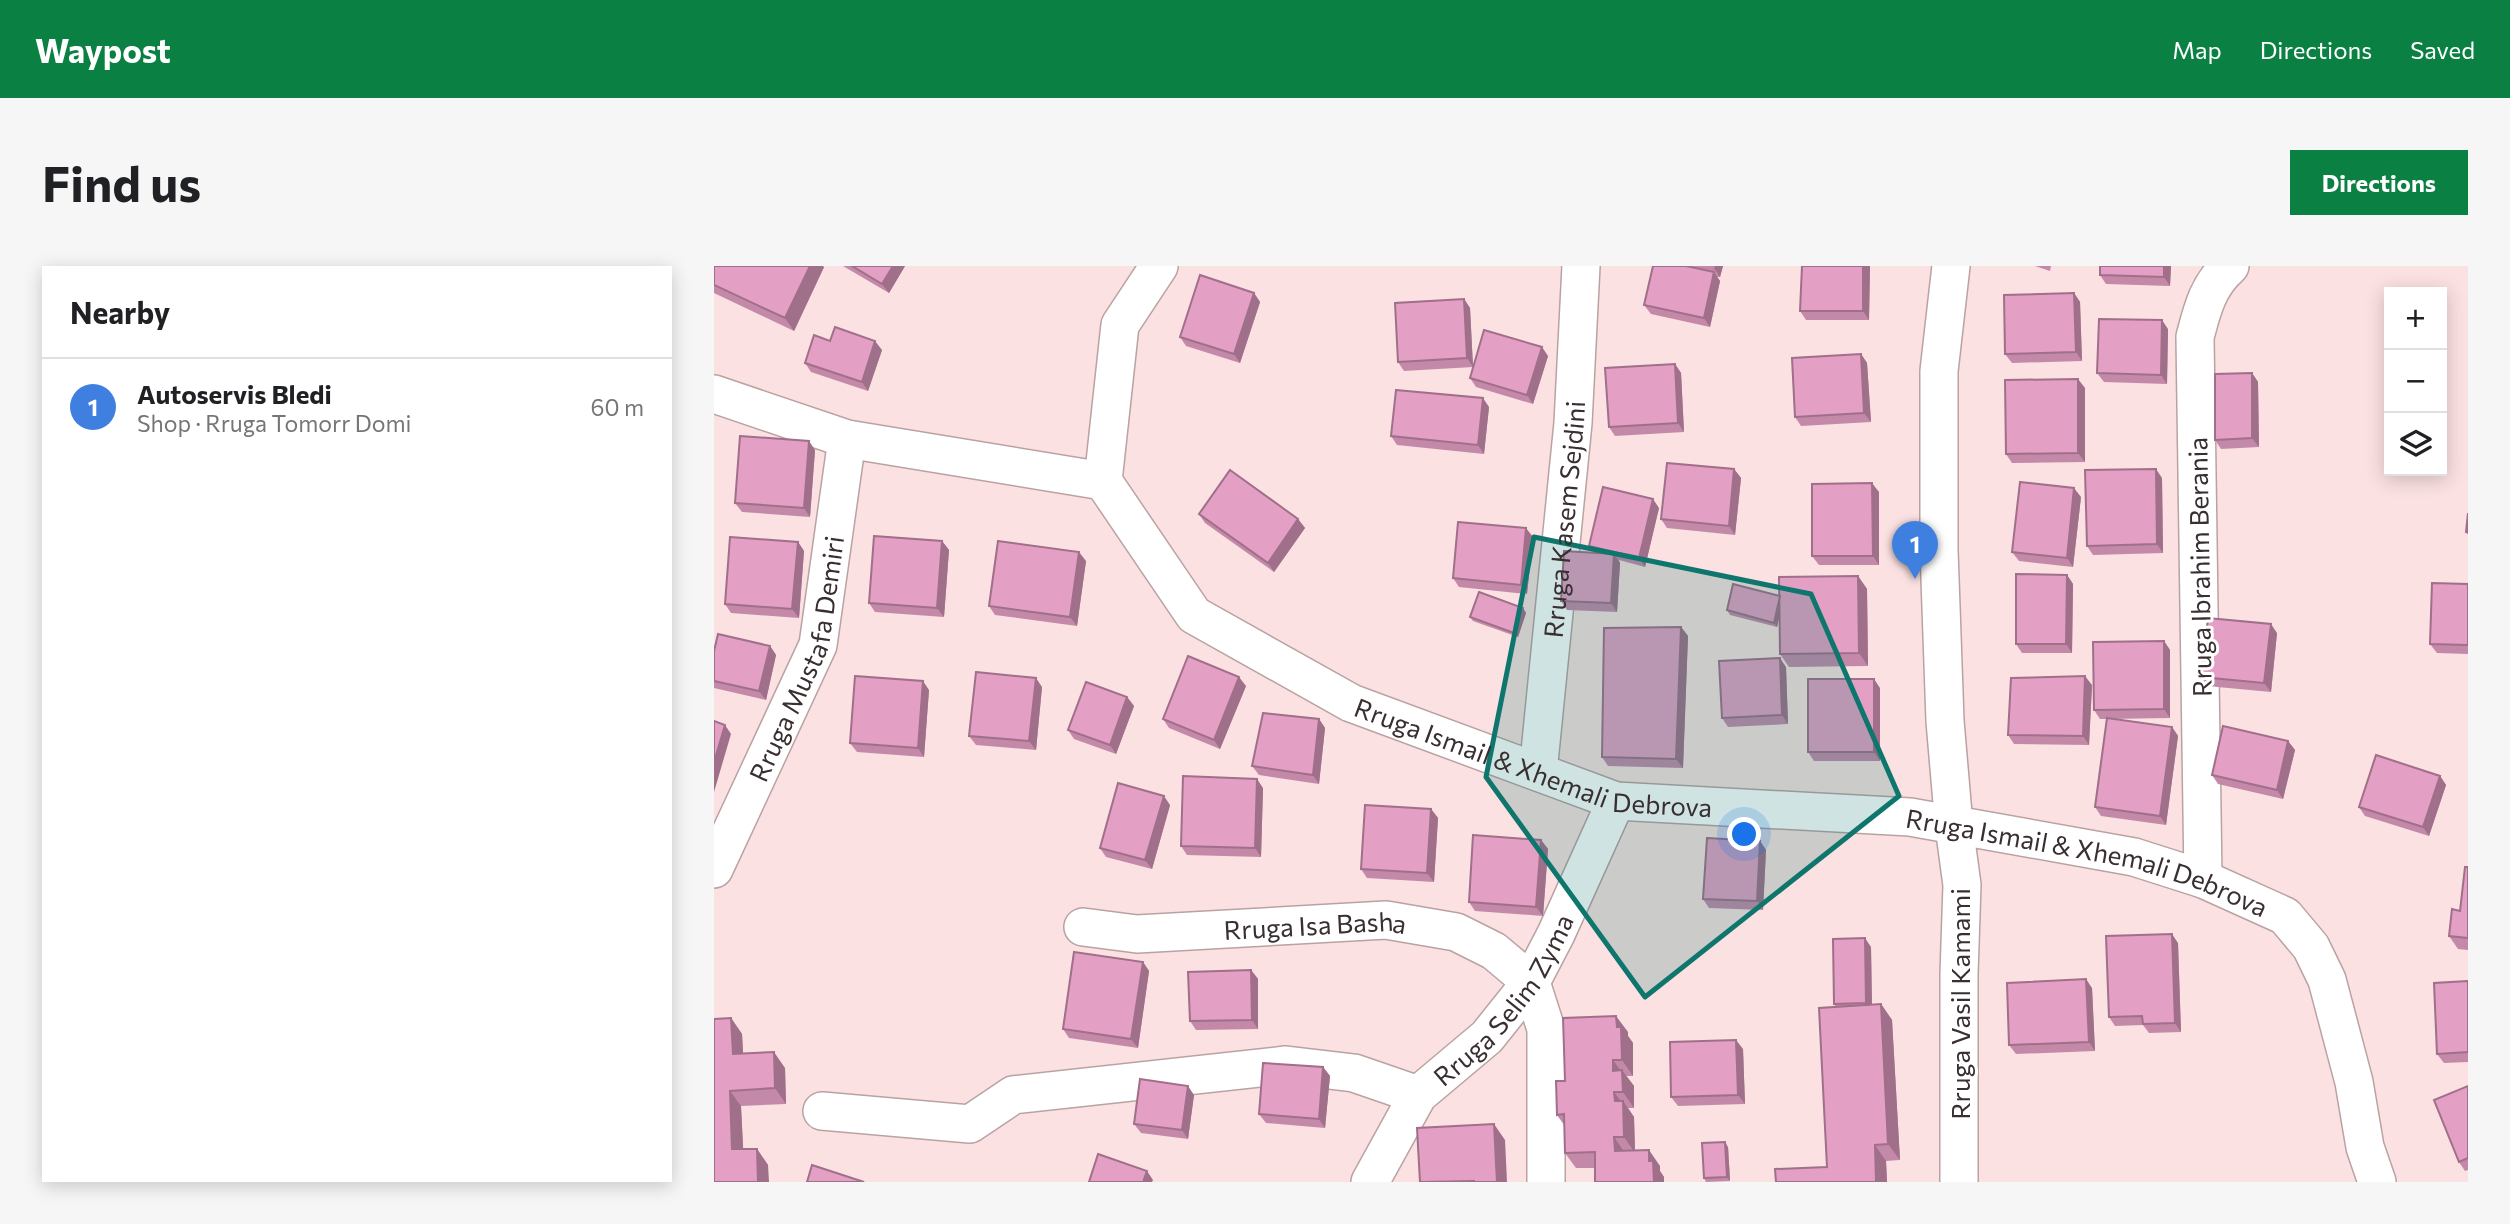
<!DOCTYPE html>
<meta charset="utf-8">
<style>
:root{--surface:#fff;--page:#f6f6f6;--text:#202124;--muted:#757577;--line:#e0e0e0;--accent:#0b8043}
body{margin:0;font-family:Commissioner,sans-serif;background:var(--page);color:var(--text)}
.controls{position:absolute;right:21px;top:21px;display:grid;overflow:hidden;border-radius:0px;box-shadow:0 4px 18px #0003}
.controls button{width:63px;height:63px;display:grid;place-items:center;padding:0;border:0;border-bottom:2px solid var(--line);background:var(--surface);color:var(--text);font:35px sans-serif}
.you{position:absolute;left:1031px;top:569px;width:24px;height:24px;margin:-18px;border:5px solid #fff;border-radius:50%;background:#1a73e8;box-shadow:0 0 0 10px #1a73e833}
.badge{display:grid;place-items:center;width:46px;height:46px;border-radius:50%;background:var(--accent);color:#fff;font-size:23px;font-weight:700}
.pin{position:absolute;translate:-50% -58px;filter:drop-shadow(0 2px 4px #0008)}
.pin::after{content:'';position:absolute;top:37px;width:24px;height:21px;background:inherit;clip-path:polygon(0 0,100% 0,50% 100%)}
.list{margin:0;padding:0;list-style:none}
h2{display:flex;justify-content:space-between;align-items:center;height:91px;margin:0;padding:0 28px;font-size:30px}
h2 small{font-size:23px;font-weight:400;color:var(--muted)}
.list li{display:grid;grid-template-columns:46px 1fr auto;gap:21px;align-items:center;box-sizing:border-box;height:98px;padding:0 28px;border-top:2px solid var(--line)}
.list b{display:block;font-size:26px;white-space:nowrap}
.list p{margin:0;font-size:23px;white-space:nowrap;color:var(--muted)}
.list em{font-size:23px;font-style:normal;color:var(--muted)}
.icon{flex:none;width:38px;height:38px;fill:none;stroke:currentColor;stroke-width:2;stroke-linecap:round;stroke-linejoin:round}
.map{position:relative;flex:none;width:1754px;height:916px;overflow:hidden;border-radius:0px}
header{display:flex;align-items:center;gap:42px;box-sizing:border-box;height:98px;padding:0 35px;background:var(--accent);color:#fff}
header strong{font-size:33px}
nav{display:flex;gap:38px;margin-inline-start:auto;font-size:24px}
.intro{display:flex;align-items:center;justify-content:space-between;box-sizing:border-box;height:168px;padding:0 42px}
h1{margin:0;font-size:49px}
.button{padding:18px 32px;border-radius:0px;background:var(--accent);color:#fff;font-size:24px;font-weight:700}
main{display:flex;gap:42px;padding:0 42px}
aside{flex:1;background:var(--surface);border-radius:0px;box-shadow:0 4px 18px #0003}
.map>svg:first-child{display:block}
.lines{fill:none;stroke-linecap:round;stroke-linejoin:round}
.street-casing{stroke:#baa2a3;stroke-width:40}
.street{stroke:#fff;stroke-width:37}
.wall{fill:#c489a9}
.shaded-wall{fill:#a06f89}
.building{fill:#e49fc4;stroke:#a06f89;stroke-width:2}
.marked{fill:#0f766e;fill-opacity:0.2;stroke:#0f766e;stroke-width:5;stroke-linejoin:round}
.labels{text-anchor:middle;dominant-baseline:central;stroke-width:6;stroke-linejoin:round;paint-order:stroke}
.street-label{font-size:26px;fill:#392f30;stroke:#fff}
</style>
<header>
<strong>Waypost</strong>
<nav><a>Map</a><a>Directions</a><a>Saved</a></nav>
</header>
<div class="intro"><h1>Find us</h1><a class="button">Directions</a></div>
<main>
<aside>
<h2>Nearby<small></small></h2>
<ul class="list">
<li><span class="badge" style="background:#3f7fe0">1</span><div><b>Autoservis Bledi</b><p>Shop · Rruga Tomorr Domi</p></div><em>60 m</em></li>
</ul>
</aside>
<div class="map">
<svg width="1754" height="916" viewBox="0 0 1754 916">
<rect width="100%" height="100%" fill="#fbe1e2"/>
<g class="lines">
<defs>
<g id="street">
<polyline points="1237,0 1225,105 1225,284 1231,455 1240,560 1248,619 1245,708 1245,916"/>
<path id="s1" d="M0,128l133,45 256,42 91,134 157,88 265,98 294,16 224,40 69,22 82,37 26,31 16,33 27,102 11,65 12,35"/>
<polyline points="389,215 406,59 445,0"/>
<path id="s2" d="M824,506l35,-349 8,-157"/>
<path id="s3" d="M0,603l104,-224 29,-206"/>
<path d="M1489,613l-8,-542c7,-27 13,-52 35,-71"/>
<path id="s4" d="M369,661l54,7 249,-14 70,12 38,19 37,31 15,47v153"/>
<polyline points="108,845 256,858 299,829 572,799 640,807 704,829"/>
<path id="s5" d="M656,916l48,-87 69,-58 44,-55 25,-48 60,-133"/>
</g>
</defs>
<use href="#street" class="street-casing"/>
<use href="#street" class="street"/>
</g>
<g class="wall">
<polygon points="0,0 110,1 80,65 0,27"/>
<polygon points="129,0 191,0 175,27"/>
<polygon points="939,0 1009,0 1006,11 1003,11 1006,15 996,61 937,48 930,39"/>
<polygon points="1156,0 1155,54 1092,54 1086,45"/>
<polygon points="1321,0 1337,0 1336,5"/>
<polygon points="1457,0 1456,20 1392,18 1386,9"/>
<polygon points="540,27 546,36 526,97 472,80 466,71"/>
<polygon points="1360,27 1366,36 1368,95 1298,97 1291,88"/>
<polygon points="750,33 756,42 759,101 834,90 819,138 762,121 756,112 759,101 690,105 684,96"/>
<polygon points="1454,63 1453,118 1390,116 1383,107"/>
<polygon points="116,75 168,84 154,125 97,106 91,97"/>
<polygon points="1147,88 1153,97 1157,156 1087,160 1081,151"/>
<polygon points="961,98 967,107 970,166 901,170 895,161"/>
<polygon points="1538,107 1544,116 1545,181 1507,183 1501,174"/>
<polygon points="1371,122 1371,196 1298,197 1292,188"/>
<polygon points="775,141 770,188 683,179 677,170"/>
<polygon points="101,184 96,251 28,246 21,237"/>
<polygon points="1020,203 1027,212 1021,269 953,262 947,253"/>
<polygon points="1448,212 1449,287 1379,289 1373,280"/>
<polygon points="1165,226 1165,299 1105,299 1098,290"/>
<polygon points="1367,231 1359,301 1305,295 1298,286"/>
<polygon points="945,242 931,301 905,294 906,297 903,346 853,344 847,335 880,287 875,280"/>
<polygon points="485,248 584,253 591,262 560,306 491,257"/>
<polygon points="819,271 813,328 745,321 739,312"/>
<polygon points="228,275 235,284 230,351 161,346 155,337"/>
<polygon points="84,276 90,285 85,352 17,347 11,338"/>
<polygon points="372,295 363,360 281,349 275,340"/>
<polygon points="1353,309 1359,318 1358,387 1308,387 1302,378"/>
<polygon points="1144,310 1153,323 1154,400 1075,401 1066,388 1066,349 1063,361 1016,349 1013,344 1066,330"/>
<polygon points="1754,318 1754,388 1723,387 1716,378"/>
<polygon points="809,342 812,347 804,371 759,355 756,351"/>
<polygon points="967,361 974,370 969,502 894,500 888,491"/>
<polygon points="1563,367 1557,426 1493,420 1487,411"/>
<polygon points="1450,375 1456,384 1456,452 1394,453 1458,461 1464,470 1452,559 1387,550 1381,541 1393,453 1386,453 1380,444"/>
<polygon points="56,380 62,389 52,434 0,422 0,385"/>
<polygon points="1072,401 1074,458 1014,461 1008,452"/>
<polygon points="1378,419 1375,479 1300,478 1294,469"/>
<polygon points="532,420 506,483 455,462 449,453"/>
<polygon points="328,421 322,484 262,479 255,470"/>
<polygon points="1166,422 1166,495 1100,495 1094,486"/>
<polygon points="215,424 210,491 143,486 136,477"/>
<polygon points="413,431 420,440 402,488 360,473 354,464"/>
<polygon points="605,453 611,462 605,518 545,509 538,500"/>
<polygon points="1574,475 1581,484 1569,533 1504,518 1498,509"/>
<polygon points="1726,510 1732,519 1715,570 1651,550 1645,541"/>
<polygon points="549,522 547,591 473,589 467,580"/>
<polygon points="456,539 438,603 392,591 386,582"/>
<polygon points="717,543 724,552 720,616 653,612 647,603"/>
<polygon points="827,574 834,583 829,650 761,645 755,636"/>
<polygon points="1046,575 1052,584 1049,644 995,642 989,633"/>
<polygon points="1754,601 1754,684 1744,683 1735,670 1746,645"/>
<polygon points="1464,677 1467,766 1435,767 1429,759 1401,760 1395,751"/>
<polygon points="1157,681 1158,738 1167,738 1178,754 1186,894 1172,895 1173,916 1062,916 1113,901 1122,741 1120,738"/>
<polygon points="429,696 435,705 424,782 355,772 349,763"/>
<polygon points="537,704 544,713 544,763 482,764 476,755"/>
<polygon points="1754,715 1754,796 1730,797 1723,788"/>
<polygon points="1378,722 1381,785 1302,788 1295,779"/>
<polygon points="17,752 28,768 29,787 71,802 72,838 27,840 29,883 43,883 54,899 0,916"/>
<polygon points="914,766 914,770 919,777 919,810 912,810 920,820 920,842 914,842 920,851 921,884 946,900 946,905 950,911 950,916 881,916 881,902 862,902 851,887 850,859 843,849 851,815"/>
<polygon points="1029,783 1031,838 964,840 957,831"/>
<polygon points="609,801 616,810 611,862 552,857 545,848"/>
<polygon points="1754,820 1754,904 1751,905 1745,896"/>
<polygon points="480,829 474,873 427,867 420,858"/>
<polygon points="1014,881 1016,915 992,916 990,912"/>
</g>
<g class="shaded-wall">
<polygon points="96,0 109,0 110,1 80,65 71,52"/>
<polygon points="179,0 191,0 175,27 168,18"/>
<polygon points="1001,0 1009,0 1006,11 1000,2"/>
<polygon points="1149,0 1156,0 1155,54 1149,45"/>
<polygon points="1450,0 1457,0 1456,20 1450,11"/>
<polygon points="1000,6 1006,15 996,61 990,52"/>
<polygon points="540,27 546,36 526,97 520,88"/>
<polygon points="1360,27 1366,36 1368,95 1362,86"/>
<polygon points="750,33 756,42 759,101 753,92"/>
<polygon points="1448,54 1454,63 1453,118 1447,109"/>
<polygon points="161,75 168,84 154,125 148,116"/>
<polygon points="828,81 834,90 819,138 813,129"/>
<polygon points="1147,88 1153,97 1157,156 1150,147"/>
<polygon points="961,98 967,107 970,166 964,157"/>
<polygon points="1538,107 1544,116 1545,181 1538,172"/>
<polygon points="1364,113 1371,122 1371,196 1364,187"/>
<polygon points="769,132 775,141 770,188 764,179"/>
<polygon points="95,175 101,184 96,251 90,242"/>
<polygon points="1020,203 1027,212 1021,269 1015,260"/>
<polygon points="1442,203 1448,212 1449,287 1443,278"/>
<polygon points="1158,217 1165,226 1165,299 1159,290"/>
<polygon points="1360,222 1367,231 1359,301 1353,292"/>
<polygon points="939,233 945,242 931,301 925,292"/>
<polygon points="584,253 591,262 560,306 554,297"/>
<polygon points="812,262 819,271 813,328 807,319"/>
<polygon points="228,275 235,284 230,351 223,342"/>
<polygon points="84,276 90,285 85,352 78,343"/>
<polygon points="365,286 372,295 363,360 356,351"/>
<polygon points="900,288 906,297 903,346 897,337"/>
<polygon points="1353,309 1359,318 1358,387 1352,378"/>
<polygon points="1144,310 1153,323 1154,400 1145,387"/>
<polygon points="1066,330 1069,334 1063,361 1060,357"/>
<polygon points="809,342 812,347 804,371 800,367"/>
<polygon points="1557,358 1563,367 1557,426 1550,417"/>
<polygon points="967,361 974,370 969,502 962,493"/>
<polygon points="1450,375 1456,384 1456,452 1450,443"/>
<polygon points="56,380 62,389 52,434 45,425"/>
<polygon points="1066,392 1072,401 1074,458 1068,449"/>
<polygon points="1371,410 1378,419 1375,479 1369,470"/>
<polygon points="525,411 532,420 506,483 500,474"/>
<polygon points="322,412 328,421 322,484 315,475"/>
<polygon points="1160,413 1166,422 1166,495 1160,486"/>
<polygon points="209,415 215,424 210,491 204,482"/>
<polygon points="413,431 420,440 402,488 396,479"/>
<polygon points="605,453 611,462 605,518 599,509"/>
<polygon points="11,459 17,468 0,526 0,496"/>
<polygon points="1458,461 1464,470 1452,559 1446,550"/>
<polygon points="1574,475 1581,484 1569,533 1563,524"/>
<polygon points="1726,510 1732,519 1715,570 1709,561"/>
<polygon points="543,513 549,522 547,591 541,582"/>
<polygon points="450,530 456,539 438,603 431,594"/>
<polygon points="717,543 724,552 720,616 713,607"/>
<polygon points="827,574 834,583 829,650 822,641"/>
<polygon points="1046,575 1052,584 1049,644 1043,635"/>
<polygon points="1458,668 1464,677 1467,766 1461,757"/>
<polygon points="1151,672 1157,681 1158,746 1152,737"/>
<polygon points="429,696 435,705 424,782 417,773"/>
<polygon points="537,704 544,713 544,763 538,754"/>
<polygon points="1372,713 1378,722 1381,785 1375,776"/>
<polygon points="1167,738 1178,754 1186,894 1174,878"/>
<polygon points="902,750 914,766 914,770 919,777 919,810 908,794 903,761"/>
<polygon points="17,752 28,768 30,804 19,788"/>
<polygon points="1022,774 1029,783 1031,838 1024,829"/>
<polygon points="60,786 71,802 72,838 61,822"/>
<polygon points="899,794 909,808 908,804 920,820 920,842 909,826 899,805"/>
<polygon points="609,801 616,810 611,862 605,853"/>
<polygon points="474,820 480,829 474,873 468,864"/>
<polygon points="16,825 27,840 30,899 18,883"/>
<polygon points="900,826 909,838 909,835 920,851 921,887 910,871 901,835"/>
<polygon points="780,858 791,874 793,916 783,916"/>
<polygon points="900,871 911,887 901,885"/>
<polygon points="1011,876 1014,881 1016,915 1013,911"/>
<polygon points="1161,879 1172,895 1173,916 1162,916"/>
<polygon points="43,883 54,899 55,916 44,916"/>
<polygon points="935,884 946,900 946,905 950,911 950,916 940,916 935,895"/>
<polygon points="433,905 439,914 438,916 429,916"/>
</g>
<g class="building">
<polygon points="0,0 96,0 71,52 0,19"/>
<polygon points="138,0 179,0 168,18"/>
<polygon points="939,0 972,0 1000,6 990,52 930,39"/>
<polygon points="1088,0 1149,0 1149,45 1086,45"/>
<polygon points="1386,0 1450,0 1450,11 1386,9"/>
<polygon points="486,9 540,27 520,88 466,71"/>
<polygon points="1360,27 1362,86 1291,88 1290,29"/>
<polygon points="750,33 753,92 684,96 681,37"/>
<polygon points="1385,53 1448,54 1447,109 1383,107"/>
<polygon points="121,61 161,75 148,116 91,97 100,69 116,75"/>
<polygon points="770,64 828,81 813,129 756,112"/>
<polygon points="1147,88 1150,147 1081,151 1078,92"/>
<polygon points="961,98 964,157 895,161 891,102"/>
<polygon points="1538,107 1538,172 1501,174 1501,108"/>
<polygon points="1364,113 1364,187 1292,188 1291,114"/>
<polygon points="682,124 769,132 764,179 677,170"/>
<polygon points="26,170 95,175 90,242 21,237"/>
<polygon points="953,197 1020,203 1015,260 947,253"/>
<polygon points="1442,203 1443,278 1373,280 1371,204"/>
<polygon points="516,204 584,253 554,297 485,248"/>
<polygon points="1306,216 1360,222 1353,292 1298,286"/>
<polygon points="1158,217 1159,290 1098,290 1098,218"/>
<polygon points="889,221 939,233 925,292 875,280"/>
<polygon points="1754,247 1754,267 1752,266"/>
<polygon points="744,256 812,262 807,319 739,312"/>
<polygon points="160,270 228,275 223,342 155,337"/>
<polygon points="16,271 84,276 78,343 11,338"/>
<polygon points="284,275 365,286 356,351 275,340"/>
<polygon points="850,285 900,288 897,337 847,335"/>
<polygon points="1302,308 1353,309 1352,378 1302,378"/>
<polygon points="1144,310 1145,387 1066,388 1065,311"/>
<polygon points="1718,317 1754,318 1754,379 1716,378"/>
<polygon points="1019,318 1066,330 1060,357 1013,344"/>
<polygon points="765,326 809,342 800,367 756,351"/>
<polygon points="1494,352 1557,358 1550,417 1487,411"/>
<polygon points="967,361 962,493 888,491 890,362"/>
<polygon points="4,368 56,380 45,425 0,415 0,385"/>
<polygon points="1450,375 1450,443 1380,444 1379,376"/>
<polygon points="474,390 525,411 500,474 449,453"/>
<polygon points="1066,392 1068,449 1008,452 1005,395"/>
<polygon points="262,406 322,412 315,475 255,470"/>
<polygon points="141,410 209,415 204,482 136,477"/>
<polygon points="1371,410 1369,470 1294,469 1297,412"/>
<rect x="1094" y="413" width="66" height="73"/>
<polygon points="372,416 413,431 396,479 354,464"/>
<polygon points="549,447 605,453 599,509 538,500"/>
<polygon points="1393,452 1458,461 1446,550 1381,541"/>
<polygon points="0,455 11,459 0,496"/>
<polygon points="1509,460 1574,475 1563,524 1498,509"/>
<polygon points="1662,489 1726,510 1709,561 1645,541"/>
<polygon points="469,510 543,513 541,582 467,580"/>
<polygon points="404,517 450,530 431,594 386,582"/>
<polygon points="651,539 717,543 713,607 647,603"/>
<polygon points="759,569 827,574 822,641 755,636"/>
<polygon points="993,572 1046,575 1043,635 989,633"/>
<polygon points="1751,601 1754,601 1754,672 1735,670 1738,643 1746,645"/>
<polygon points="1458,668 1461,757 1429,758 1428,750 1395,751 1392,670"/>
<polygon points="1151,672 1152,737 1120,738 1119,673"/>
<polygon points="360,686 429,696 417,773 349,763"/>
<polygon points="537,704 538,754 476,755 474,706"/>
<polygon points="1372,713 1375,776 1295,779 1293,717"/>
<polygon points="1754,715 1754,786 1723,788 1720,717"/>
<polygon points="1167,738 1174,878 1161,879 1162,916 1062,916 1061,903 1113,901 1105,742"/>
<polygon points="902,750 903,761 907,761 908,794 899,794 899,805 908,804 909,826 900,826 901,835 909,835 910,871 900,871 901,885 935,884 935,895 939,895 940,916 881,916 881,886 851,887 850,848 843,849 842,815 851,815 849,752"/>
<polygon points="17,752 19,788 60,786 61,822 16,825 18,883 43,883 44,916 0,916 0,753"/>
<polygon points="1022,774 1024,829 957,831 956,776"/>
<polygon points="549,797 609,801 605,853 545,848"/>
<polygon points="426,813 474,820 468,864 420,858"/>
<polygon points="1754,820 1754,892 1745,896 1720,834"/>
<polygon points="780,858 783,916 760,916 760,915 706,916 703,862"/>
<polygon points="1011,876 1013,911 990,912 988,877"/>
<polygon points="384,888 433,905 429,916 375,916"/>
<polygon points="98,899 150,916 93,916"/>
</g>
<path class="marked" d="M820,271l277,57 88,202 -254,201 -159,-220z"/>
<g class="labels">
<g class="street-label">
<text stroke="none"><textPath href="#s2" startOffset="254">Rruga Kasem Sejdini</textPath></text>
<text transform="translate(1485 301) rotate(-91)">Rruga Ibrahim Berania</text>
<text stroke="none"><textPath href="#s3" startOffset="228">Rruga Mustafa Demiri</textPath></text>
<text stroke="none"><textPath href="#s1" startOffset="934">Rruga Ismail &amp; Xhemali Debrova</textPath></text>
<text stroke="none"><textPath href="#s1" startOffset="1502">Rruga Ismail &amp; Xhemali Debrova</textPath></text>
<text stroke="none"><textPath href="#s4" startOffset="233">Rruga Isa Basha</textPath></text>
<text stroke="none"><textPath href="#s5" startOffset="229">Rruga Selim Zyma</textPath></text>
<text transform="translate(1245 738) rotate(-90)">Rruga Vasil Kamami</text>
</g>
</g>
</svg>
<div class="controls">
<button>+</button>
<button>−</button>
<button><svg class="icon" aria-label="layers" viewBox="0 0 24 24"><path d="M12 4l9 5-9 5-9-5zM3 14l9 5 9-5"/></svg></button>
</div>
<div class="you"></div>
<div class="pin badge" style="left:1201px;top:313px;background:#3f7fe0">1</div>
</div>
</main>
